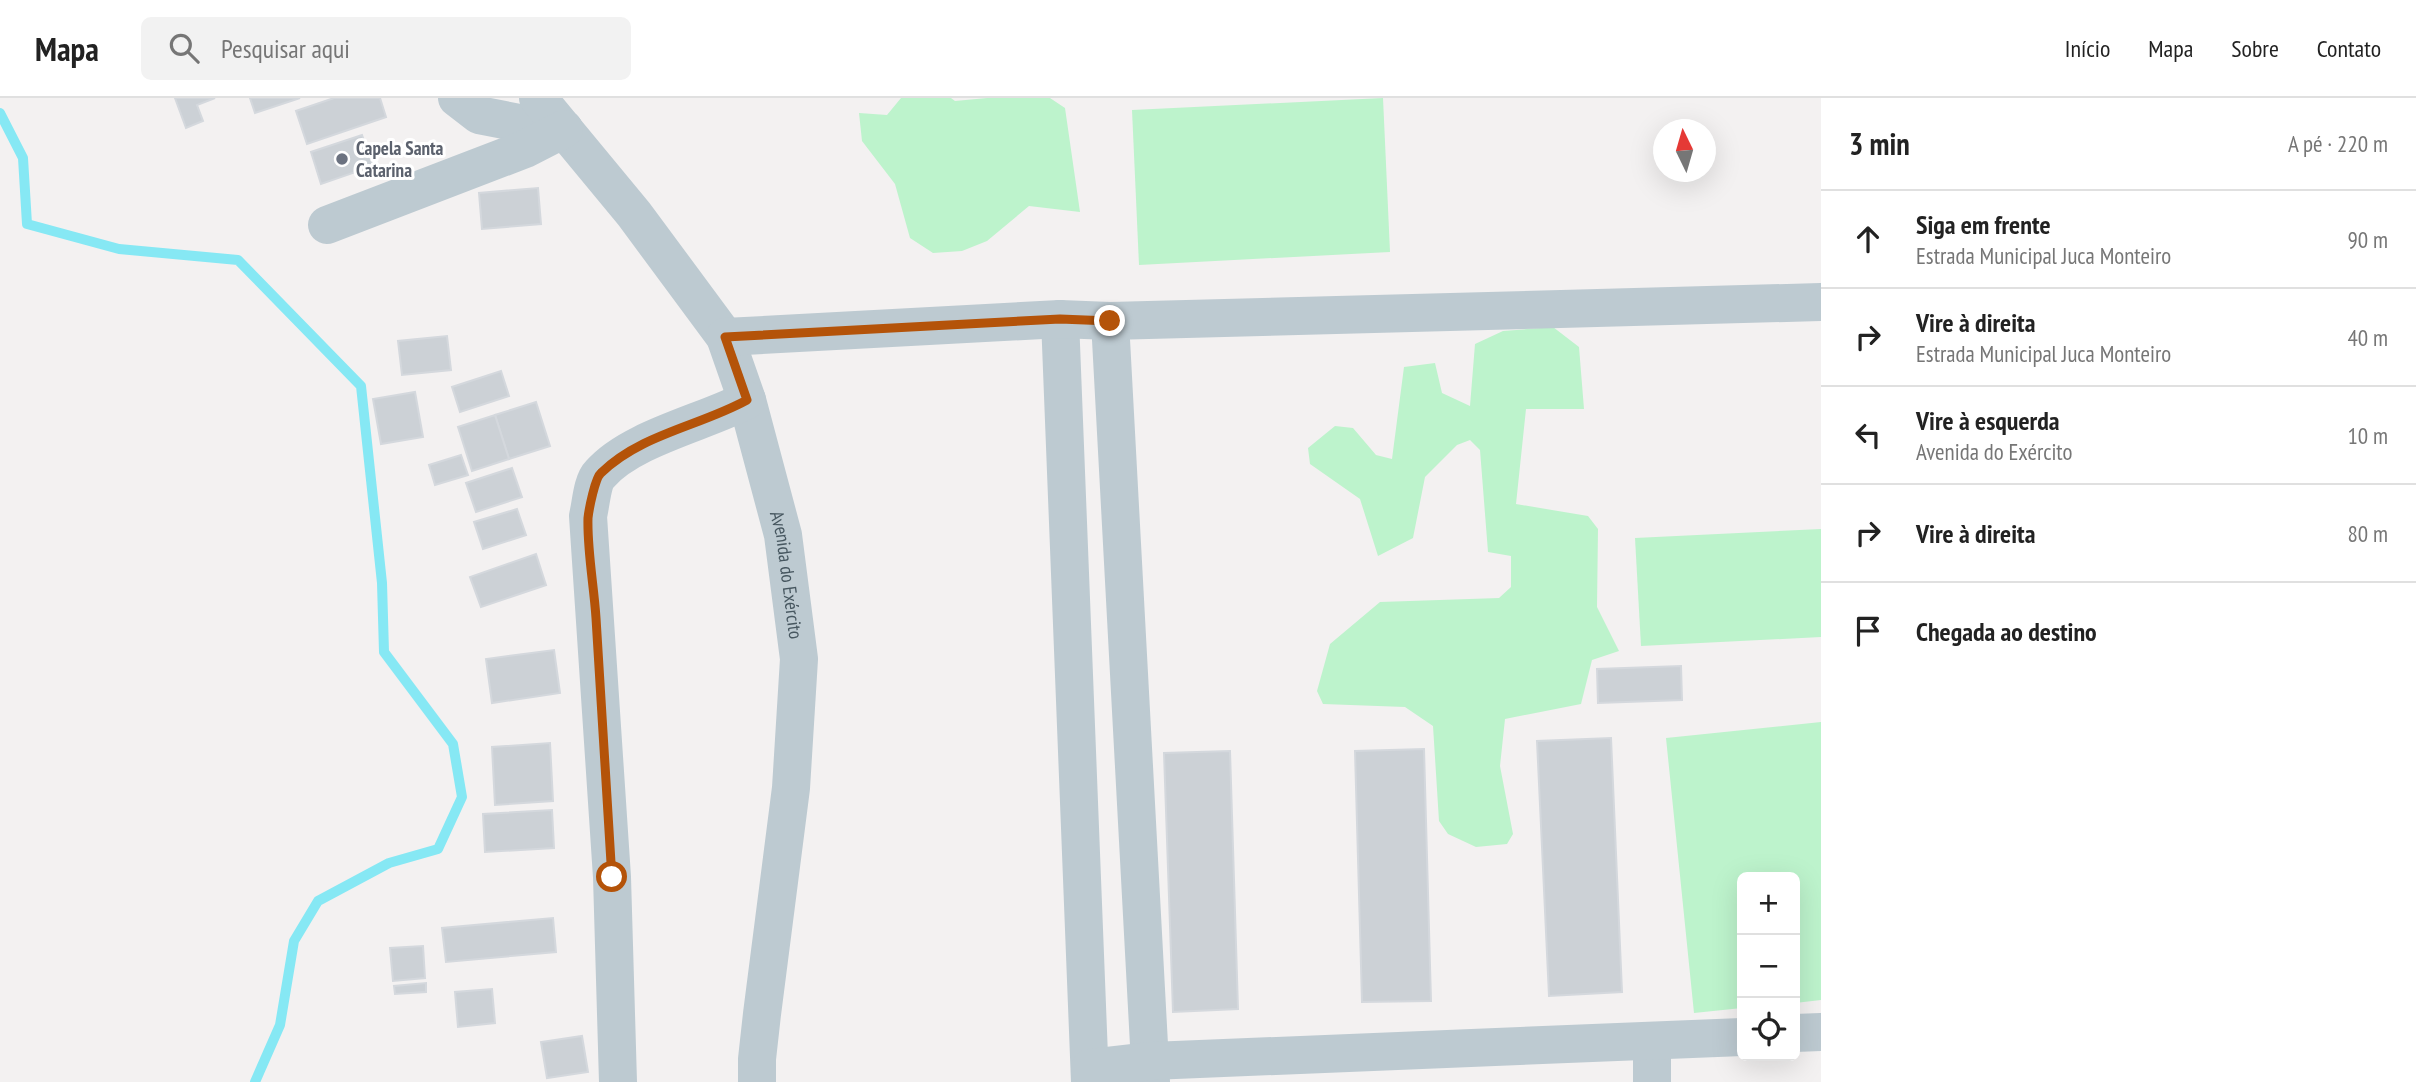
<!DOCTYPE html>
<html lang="pt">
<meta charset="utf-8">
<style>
:root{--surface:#fff;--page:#f2f2f2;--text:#222;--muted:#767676;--line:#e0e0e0}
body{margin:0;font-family:"PT Sans Narrow",sans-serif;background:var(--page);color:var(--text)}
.controls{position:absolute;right:21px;bottom:21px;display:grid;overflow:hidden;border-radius:10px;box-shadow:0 7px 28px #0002}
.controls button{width:63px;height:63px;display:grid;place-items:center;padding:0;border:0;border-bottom:2px solid var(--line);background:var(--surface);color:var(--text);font:35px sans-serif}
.compass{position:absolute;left:1653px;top:21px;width:63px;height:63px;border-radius:50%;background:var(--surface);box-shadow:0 7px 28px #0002;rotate:355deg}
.stop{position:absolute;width:21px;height:21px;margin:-16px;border:5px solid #b45309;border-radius:50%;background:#fff}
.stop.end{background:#b45309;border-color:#fff;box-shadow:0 2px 7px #0008}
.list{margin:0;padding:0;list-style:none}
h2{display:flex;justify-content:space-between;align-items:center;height:91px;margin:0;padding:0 28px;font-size:30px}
h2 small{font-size:23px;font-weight:400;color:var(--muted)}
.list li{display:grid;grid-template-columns:46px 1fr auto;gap:21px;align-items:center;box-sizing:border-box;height:98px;padding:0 28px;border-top:2px solid var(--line)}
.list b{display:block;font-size:26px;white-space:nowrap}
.list p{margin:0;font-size:23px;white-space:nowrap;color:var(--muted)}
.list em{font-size:23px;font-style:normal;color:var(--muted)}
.icon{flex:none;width:38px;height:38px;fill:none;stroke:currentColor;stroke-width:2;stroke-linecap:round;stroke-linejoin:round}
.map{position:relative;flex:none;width:1821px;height:984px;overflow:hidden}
header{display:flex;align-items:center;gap:42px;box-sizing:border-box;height:98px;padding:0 35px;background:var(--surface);border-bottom:2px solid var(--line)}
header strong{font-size:33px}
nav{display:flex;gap:38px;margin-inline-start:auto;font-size:24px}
.search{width:490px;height:63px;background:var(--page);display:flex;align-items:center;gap:18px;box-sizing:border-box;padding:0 24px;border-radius:10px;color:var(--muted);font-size:26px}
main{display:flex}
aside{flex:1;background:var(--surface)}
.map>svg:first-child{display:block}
.green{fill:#bdf3cc}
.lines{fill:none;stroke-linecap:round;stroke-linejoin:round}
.stream{stroke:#86e8f4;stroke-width:10}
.building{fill:#ccd1d6;stroke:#d4d8dd;stroke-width:2}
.minor{stroke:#bdcad1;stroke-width:38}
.route{stroke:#b45309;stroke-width:9}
.worship-dot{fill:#6b7280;stroke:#fff;stroke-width:2.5}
.labels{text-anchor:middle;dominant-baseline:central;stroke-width:6;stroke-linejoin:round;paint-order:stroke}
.worship-label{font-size:19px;font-weight:bold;fill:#5b616d;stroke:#fff;text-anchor:start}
.street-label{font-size:19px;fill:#475760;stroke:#fff}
</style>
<header>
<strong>Mapa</strong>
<div class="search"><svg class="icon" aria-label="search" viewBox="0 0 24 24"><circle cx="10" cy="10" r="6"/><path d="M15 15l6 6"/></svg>Pesquisar aqui</div>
<nav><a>Início</a><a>Mapa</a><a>Sobre</a><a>Contato</a></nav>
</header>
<main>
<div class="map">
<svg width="1821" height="984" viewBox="0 0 1821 984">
<rect width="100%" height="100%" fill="#f3f1f1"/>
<g class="green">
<polygon points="901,0 951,0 955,3 987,0 1050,0 1065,10 1080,114 1029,108 987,143 962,153 933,155 910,140 895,86 862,43 859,15 887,17"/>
<polygon points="1383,0 1390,154 1139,167 1132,12"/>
<polygon points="1553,229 1579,249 1584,311 1526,311 1516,406 1588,418 1598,431 1597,509 1619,553 1592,562 1581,606 1505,621 1500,668 1513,736 1507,746 1476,749 1448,736 1439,723 1433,628 1405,609 1323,606 1317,593 1330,546 1380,504 1499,500 1511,489 1511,458 1488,454 1480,352 1470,342 1457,347 1425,379 1413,440 1378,458 1360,401 1310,366 1308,350 1335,328 1353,330 1376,357 1392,361 1404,269 1435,265 1442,295 1470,308 1475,246 1503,233"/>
<polygon points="1821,431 1821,539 1641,548 1635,440"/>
<polygon points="1821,624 1821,902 1795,905 1795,779 1742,779 1742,910 1694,915 1666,640"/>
</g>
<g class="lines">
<polyline class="stream" points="0,15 23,60 27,126 119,151 238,162 361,288 382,485 384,554 453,646 462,699 438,751 389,765 318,803 294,843 280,927 255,984"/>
</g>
<g class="building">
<polygon points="175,0 215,0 197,7 203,23 186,30"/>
<polygon points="250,0 300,0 255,15"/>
<polygon points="334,0 380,0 386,19 307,46 296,13"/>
<polygon points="362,37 373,68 321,86 311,54"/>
<polygon points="538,90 541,126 482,131 479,95"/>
<polygon points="447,238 451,272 402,277 398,243"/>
<polygon points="501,273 509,298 460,314 452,289"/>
<polygon points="415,294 423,339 381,346 373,301"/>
<polygon points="536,304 550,348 509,361 495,317"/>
<polygon points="495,317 509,361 472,373 458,329"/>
<polygon points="461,357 468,377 435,387 429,367"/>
<polygon points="512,370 522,399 476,414 466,385"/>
<polygon points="517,411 526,437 483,451 474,424"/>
<polygon points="536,456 546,487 481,509 470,479"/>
<polygon points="554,552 560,595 492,605 486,561"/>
<polygon points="1681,568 1682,602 1598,605 1597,571"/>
<polygon points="1611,640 1622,894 1549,898 1537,643"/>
<polygon points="550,645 553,703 495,707 492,649"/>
<polygon points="1424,651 1431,903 1362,904 1355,653"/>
<polygon points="1230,653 1238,911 1173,914 1164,655"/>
<polygon points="552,712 554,750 485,754 483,716"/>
<polygon points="553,820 556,854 446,864 442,830"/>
<polygon points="423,848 425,880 393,883 390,850"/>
<polygon points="426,885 426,894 395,896 394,888"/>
<polygon points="492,891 495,925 458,929 455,894"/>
<polygon points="582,938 588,974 547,980 541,944"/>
</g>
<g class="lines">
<g class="minor">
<polyline points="457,0 479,17 529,27 564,31"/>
<path id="s1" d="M538,0l96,116 91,123 22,63 36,135 16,124 -8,129 -29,226 -5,45v23"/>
<polyline points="327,127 525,51 564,31"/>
<polyline points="1060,221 1090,984"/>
<polyline points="1110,223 1151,984"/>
<polyline points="725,239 1060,221 1110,223 1821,204"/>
<polyline points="1795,935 1821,934"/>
<polyline points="1652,944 1652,984"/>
<polyline points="1090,970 1151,963 1742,939"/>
<path d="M618,984l-6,-205 -24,-361c3,-12 4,-34 12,-42 31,-36 106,-52 147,-74"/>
</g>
</g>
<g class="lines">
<path class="route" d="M612,779c-6,-86 -11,-172 -16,-259 -2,-32 -9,-68 -8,-100 1,-9 7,-40 13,-45 40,-39 99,-47 146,-73l-22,-63 335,-18 50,2"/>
</g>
<circle class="worship-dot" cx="342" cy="61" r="7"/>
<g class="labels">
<g class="worship-label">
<text x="356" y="50">Capela Santa<tspan x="356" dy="22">Catarina</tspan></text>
</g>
<g class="street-label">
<text stroke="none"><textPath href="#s1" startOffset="550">Avenida do Exército</textPath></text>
</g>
</g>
</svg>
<div class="controls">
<button>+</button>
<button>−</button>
<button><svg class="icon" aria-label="locate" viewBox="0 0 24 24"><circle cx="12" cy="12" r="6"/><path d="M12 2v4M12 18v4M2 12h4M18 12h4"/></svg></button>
</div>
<svg class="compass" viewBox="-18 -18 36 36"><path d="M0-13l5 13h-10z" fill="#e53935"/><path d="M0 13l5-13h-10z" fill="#767676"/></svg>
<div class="stop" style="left:612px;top:779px"></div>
<div class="stop end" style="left:1110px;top:223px"></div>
</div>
<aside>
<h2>3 min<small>A pé · 220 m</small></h2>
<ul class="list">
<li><svg class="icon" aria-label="ahead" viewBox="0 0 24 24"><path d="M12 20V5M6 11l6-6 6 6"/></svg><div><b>Siga em frente</b><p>Estrada Municipal Juca Monteiro</p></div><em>90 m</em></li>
<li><svg class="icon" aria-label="right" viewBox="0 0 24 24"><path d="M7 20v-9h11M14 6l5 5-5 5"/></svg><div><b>Vire à direita</b><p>Estrada Municipal Juca Monteiro</p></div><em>40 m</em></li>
<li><svg class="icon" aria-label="left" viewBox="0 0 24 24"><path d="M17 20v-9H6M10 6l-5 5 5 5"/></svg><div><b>Vire à esquerda</b><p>Avenida do Exército</p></div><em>10 m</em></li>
<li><svg class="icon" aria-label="right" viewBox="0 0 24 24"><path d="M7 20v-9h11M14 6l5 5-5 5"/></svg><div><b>Vire à direita</b></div><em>80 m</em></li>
<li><svg class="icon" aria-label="arrive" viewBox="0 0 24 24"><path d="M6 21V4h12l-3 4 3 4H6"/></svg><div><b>Chegada ao destino</b></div></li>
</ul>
</aside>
</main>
